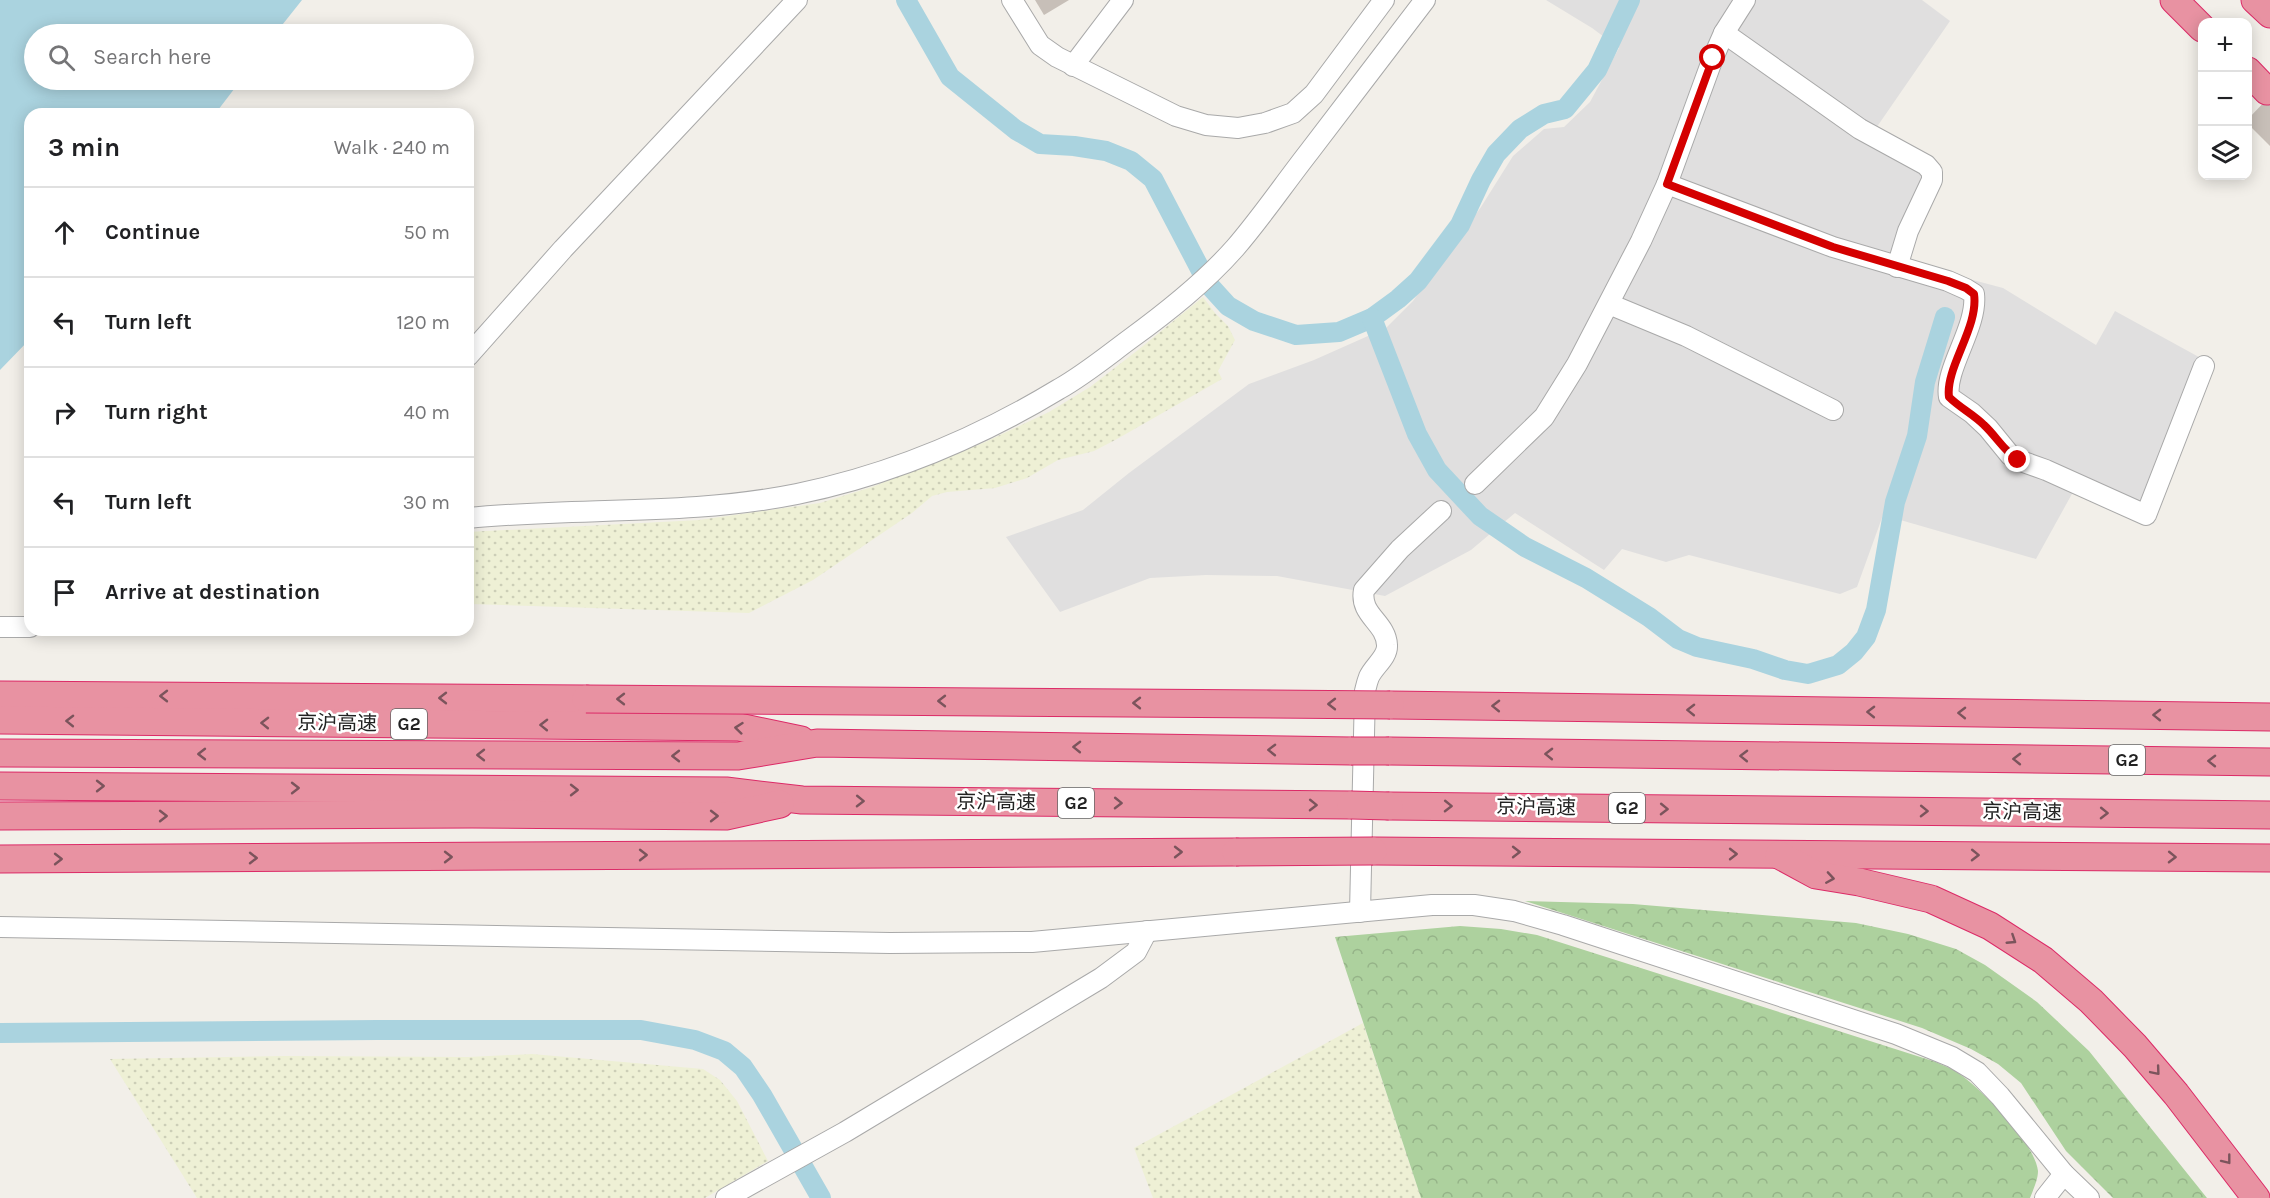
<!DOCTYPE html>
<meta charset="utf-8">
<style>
:root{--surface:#fff;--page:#f6f6f6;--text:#202124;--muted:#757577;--line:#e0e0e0}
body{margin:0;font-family:Karla,"Noto Sans SC",sans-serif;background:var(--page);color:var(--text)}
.controls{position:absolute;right:18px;top:18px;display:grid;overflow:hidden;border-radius:12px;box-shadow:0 3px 15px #0003}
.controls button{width:54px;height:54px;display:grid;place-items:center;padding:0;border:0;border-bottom:2px solid var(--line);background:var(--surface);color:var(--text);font:30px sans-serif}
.stop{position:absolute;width:18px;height:18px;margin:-14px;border:4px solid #d40000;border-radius:50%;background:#fff}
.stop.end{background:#d40000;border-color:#fff;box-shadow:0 2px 6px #0008}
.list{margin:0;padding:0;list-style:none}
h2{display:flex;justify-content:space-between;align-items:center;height:78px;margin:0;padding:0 24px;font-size:26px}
h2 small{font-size:20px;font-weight:400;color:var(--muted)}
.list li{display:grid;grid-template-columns:39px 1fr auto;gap:18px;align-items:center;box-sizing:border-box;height:90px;padding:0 24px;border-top:2px solid var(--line)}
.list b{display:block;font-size:22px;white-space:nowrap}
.list em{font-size:20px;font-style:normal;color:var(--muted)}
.icon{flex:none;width:33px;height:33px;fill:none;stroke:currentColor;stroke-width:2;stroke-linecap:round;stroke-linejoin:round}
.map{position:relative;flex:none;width:2270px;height:1198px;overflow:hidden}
.search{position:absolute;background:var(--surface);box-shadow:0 3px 15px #0003;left:24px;top:24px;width:450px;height:66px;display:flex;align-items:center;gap:15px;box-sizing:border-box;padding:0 21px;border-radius:33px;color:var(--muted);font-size:22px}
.panel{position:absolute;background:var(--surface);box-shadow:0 3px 15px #0003;left:24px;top:108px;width:450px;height:528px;border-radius:18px}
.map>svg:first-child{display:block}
.residential{fill:#e0dfdf}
.farmland{fill:url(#farmland-dots)}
.forest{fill:url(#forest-crowns)}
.water{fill:#aad3df}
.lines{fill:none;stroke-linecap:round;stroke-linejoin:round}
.canal{stroke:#aad3df;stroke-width:20}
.building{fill:#c7bfb8}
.minor-casing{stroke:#a9a9a9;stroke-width:22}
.highway-casing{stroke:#dc2a67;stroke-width:29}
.minor{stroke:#fff;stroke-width:20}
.highway{stroke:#e892a2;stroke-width:27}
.highway-bridge-casing{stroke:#dc2a67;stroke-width:29;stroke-linecap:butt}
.highway-bridge{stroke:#e892a2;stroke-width:27}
.oneway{stroke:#7b545c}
.route{stroke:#d40000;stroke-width:8}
.labels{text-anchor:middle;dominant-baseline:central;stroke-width:5;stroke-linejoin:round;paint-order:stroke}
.shield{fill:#fff;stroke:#646464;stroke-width:1.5}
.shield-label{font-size:18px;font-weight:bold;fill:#222}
.street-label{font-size:20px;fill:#222;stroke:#fff}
</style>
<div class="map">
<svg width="2270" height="1198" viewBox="0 0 2270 1198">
<defs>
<pattern id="farmland-dots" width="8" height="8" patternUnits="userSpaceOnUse" patternTransform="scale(1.5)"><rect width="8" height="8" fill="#eef0d5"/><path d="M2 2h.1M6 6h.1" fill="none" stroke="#ccceb7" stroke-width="1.8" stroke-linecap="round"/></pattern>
<pattern id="forest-crowns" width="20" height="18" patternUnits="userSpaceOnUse" patternTransform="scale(1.5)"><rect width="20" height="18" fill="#add19e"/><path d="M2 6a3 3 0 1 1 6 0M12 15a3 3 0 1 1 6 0" fill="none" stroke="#95b388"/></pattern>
</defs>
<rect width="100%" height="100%" fill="#f2efe9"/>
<polygon class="residential" points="1546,0 1922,0 1950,21 1872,134 1942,180 1915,229 1905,262 2003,288 2096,345 2115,311 2208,362 2146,523 2073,492 2036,559 1883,515 1857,587 1840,594 1689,555 1666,562 1622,549 1604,570 1515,513 1471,550 1385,596 1277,576 1206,575 1150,578 1060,612 1006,537 1083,510 1129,473 1249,384 1314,360 1386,328 1413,301 1481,207 1513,156 1544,129 1564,127 1590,102 1619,48 1592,28"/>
<g class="farmland">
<polygon points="1203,297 1215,313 1228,326 1235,340 1218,371 1222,379 1117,439 1094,451 1058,460 1027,478 995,488 947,492 932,496 912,513 813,580 749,613 468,604 468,532 699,520 820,503 872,487 983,443 1049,412 1090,387 1138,350"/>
<polygon points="1363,1023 1421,1198 1153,1198 1134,1148"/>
<polygon points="532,1054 703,1069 720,1080 737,1101 768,1161 705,1198 197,1198 110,1059 284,1056 468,1057"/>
</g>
<g class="forest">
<polygon points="1525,901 1633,904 1856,923 1908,934 1956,949 1985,965 2037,1002 2089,1051 2207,1198 2113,1198 2066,1151 2021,1083 1998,1064 1971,1049 1922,1028"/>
<path d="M1460,926l41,3 36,6 399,127c8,4 18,7 25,13 23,17 74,68 77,96 0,9 -5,19 -8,27h-609l-86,-261z"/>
</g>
<polygon class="water" points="0,0 302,0 275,34 34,34 34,80 241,80 215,114 30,114 30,339 0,370"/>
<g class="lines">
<g class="canal">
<polyline points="906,0 950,77 1016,130 1040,144 1074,146 1106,151 1131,161 1153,179 1208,284 1228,306 1254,321 1296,335 1339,332 1372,318 1398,299 1418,281 1460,225 1481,180 1496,154 1520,129 1544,114 1565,109 1597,70 1630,0"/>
<polyline points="1372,318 1417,434 1437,470 1480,516 1525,547 1586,578 1649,617 1678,639 1697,647 1753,659 1785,670 1808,674 1838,665 1854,652 1866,637 1876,610 1895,502 1917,436 1925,382 1945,317"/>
<polyline points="0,1033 377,1030 641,1030 695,1040 724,1051 743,1067 762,1095 821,1198"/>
</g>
</g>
<g class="building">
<polygon points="1035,0 1069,0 1044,15"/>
<polygon points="2270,96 2270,146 2248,124 2248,119"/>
</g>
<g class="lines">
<defs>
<g id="minor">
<polyline points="1012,0 1040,45 1057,57 1176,116 1206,125 1238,128 1265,123 1293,113 1314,94 1384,0"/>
<polyline points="1724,33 1860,129 1926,165 1932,172 1932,180 1908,231 1897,267"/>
<polyline points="1073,66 1123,0"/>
<path d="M1667,184l166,63 115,34 18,8 8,5c4,33 -30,75 -25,103l23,16 16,15 22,27 8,5 28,10 100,45 58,-149"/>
<polyline points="1609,304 1686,336 1833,410"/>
<polyline points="468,356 563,249 797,0"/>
<polyline points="1475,484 1544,417 1577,364 1641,241 1667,184 1713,58 1724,33 1745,0"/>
<path d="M468,518c109,-11 220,-2 329,-24 92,-19 181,-56 262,-105 25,-14 48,-33 71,-50 37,-27 74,-56 105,-91 26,-30 49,-64 74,-96 39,-51 77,-101 116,-152"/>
<polyline points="0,627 30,627"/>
<path d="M1360,912l5,-221c1,-4 2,-9 4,-14 5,-11 19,-20 18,-32 -1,-23 -28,-30 -23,-55l36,-41 41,-38"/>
<polyline points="0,927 890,943 1032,942 1432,905 1474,905 1514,911 1563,925 1896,1034 1952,1057 1977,1072 2000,1096 2064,1174 2089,1198"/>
<polyline points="726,1198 845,1132 1101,978 1136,952 1147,931"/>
<polyline points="2045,1198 2064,1174"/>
</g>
<g id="highway">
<polyline points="2174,0 2202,28"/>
<polyline points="2255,0 2270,14"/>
<polyline points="2248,71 2267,91"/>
<polyline points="0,695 586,699"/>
<polyline points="1390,705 2270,717"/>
<polyline points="0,720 739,727 801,740"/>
<polyline points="1389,751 2270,762"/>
<polyline points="0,753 738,756 817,743 1351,751"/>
<polyline points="0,786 726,791 802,800 1351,805"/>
<polyline points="1389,806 2270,815"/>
<polyline points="0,816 472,814 726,816 780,804"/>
<polyline points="1373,851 2270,858"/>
<polyline points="1779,855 1816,875 1859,882 1931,899 1990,926 2043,960 2091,1001 2135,1046 2176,1094 2256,1198"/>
<polyline points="0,859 1236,852"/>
</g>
</defs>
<use href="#minor" class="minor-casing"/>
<use href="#highway" class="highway-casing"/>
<use href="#minor" class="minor"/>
<use href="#highway" class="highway"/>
<defs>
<g id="highway-bridge">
<polyline points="586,699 1390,705"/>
<polyline points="1351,751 1389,751"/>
<polyline points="1351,805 1389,806"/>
<polyline points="1236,852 1373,851"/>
</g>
</defs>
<use href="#highway-bridge" class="highway-bridge-casing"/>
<use href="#highway-bridge" class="highway-bridge"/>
</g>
<defs><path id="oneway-chevron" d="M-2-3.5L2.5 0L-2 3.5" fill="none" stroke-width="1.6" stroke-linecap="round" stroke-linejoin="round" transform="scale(1.5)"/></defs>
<g class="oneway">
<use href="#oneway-chevron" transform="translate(164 696) rotate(-180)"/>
<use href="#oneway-chevron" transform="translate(443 698) rotate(-180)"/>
<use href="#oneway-chevron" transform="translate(621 699) rotate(-180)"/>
<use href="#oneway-chevron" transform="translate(942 701) rotate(-180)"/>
<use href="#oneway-chevron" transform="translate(1137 703) rotate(-180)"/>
<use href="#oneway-chevron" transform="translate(1332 704) rotate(-180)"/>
<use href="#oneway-chevron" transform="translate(1496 706) rotate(-179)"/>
<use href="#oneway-chevron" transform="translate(1691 710) rotate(-179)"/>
<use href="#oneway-chevron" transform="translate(1871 712) rotate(-179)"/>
<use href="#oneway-chevron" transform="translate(1962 713) rotate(-179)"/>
<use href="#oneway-chevron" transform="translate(2157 715) rotate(-179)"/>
<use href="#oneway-chevron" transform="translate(70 721) rotate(-179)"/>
<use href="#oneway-chevron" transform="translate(265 723) rotate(-179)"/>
<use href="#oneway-chevron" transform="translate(544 725) rotate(-179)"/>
<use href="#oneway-chevron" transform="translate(739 728) rotate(-174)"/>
<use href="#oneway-chevron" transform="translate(1077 747) rotate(-179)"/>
<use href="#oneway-chevron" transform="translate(1272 750) rotate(-179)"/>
<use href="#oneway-chevron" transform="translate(202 754) rotate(-180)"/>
<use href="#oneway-chevron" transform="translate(1549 754) rotate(-179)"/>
<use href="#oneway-chevron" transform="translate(481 755) rotate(-180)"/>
<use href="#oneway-chevron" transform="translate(676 756) rotate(-180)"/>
<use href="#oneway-chevron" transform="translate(1744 756) rotate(-179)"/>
<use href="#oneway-chevron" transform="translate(2017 759) rotate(-179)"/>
<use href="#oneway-chevron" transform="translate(2212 761) rotate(-179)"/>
<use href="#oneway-chevron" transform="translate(100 786)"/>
<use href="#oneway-chevron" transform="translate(295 788)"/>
<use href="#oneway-chevron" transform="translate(574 790)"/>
<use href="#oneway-chevron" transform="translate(860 801) rotate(1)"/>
<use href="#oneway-chevron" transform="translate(1118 803) rotate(1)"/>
<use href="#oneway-chevron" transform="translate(1313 805) rotate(1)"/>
<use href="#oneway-chevron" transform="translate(1448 806) rotate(1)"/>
<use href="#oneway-chevron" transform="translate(1664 809) rotate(1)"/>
<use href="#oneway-chevron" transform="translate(1924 811) rotate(1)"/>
<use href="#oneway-chevron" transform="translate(2104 813) rotate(1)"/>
<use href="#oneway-chevron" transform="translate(163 816)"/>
<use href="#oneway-chevron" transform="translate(714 816)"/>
<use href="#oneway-chevron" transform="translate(1178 852)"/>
<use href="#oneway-chevron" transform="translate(1516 852)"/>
<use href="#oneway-chevron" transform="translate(1733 854)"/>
<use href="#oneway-chevron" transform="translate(643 855)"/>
<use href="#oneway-chevron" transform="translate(1975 855) rotate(1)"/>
<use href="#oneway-chevron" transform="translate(448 857)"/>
<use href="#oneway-chevron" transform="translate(2172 857) rotate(1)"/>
<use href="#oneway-chevron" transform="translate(253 858)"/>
<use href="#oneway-chevron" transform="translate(58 859)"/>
<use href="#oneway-chevron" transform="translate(1830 878) rotate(9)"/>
<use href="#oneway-chevron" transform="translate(2012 940) rotate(33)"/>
<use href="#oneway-chevron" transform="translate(2156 1071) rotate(50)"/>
<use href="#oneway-chevron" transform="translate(2227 1160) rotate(52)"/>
</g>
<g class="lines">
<path class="route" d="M1713,58l-46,126 166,63 115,34 18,7 8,6c5,33 -29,74 -25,103 11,11 24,17 35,28 12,11 20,26 34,35"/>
</g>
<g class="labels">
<g class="shield">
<rect x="391" y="709" width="36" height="30" rx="4.5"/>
<rect x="2109" y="745" width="36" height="30" rx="4.5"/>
<rect x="1058" y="788" width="36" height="30" rx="4.5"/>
<rect x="1609" y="793" width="36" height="30" rx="4.5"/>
</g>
<g class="shield-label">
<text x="409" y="724">G2</text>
<text x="2127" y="760">G2</text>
<text x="1076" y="803">G2</text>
<text x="1627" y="808">G2</text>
</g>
<g class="street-label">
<text transform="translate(337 723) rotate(1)">京沪高速</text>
<text transform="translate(996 802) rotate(1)">京沪高速</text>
<text transform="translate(1536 807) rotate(1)">京沪高速</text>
<text transform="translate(2022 812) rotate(1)">京沪高速</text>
</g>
</g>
</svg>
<div class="controls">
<button>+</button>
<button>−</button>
<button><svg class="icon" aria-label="layers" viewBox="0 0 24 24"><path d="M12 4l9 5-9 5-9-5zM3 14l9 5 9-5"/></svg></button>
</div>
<div class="stop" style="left:1713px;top:58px"></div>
<div class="stop end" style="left:2018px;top:460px"></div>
<div class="search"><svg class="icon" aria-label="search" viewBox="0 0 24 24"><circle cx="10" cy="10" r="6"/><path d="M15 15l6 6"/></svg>Search here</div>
<section class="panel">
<h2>3 min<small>Walk · 240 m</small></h2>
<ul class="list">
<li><svg class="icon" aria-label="ahead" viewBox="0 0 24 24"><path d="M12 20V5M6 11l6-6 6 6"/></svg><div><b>Continue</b></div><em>50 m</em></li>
<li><svg class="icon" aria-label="left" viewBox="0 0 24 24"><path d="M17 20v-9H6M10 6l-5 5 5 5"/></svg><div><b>Turn left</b></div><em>120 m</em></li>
<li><svg class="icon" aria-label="right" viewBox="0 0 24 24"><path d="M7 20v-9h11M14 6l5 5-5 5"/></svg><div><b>Turn right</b></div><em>40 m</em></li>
<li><svg class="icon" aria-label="left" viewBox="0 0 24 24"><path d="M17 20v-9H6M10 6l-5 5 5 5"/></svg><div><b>Turn left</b></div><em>30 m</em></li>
<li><svg class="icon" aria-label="arrive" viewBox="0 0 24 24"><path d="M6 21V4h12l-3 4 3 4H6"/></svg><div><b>Arrive at destination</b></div></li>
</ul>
</section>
</div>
